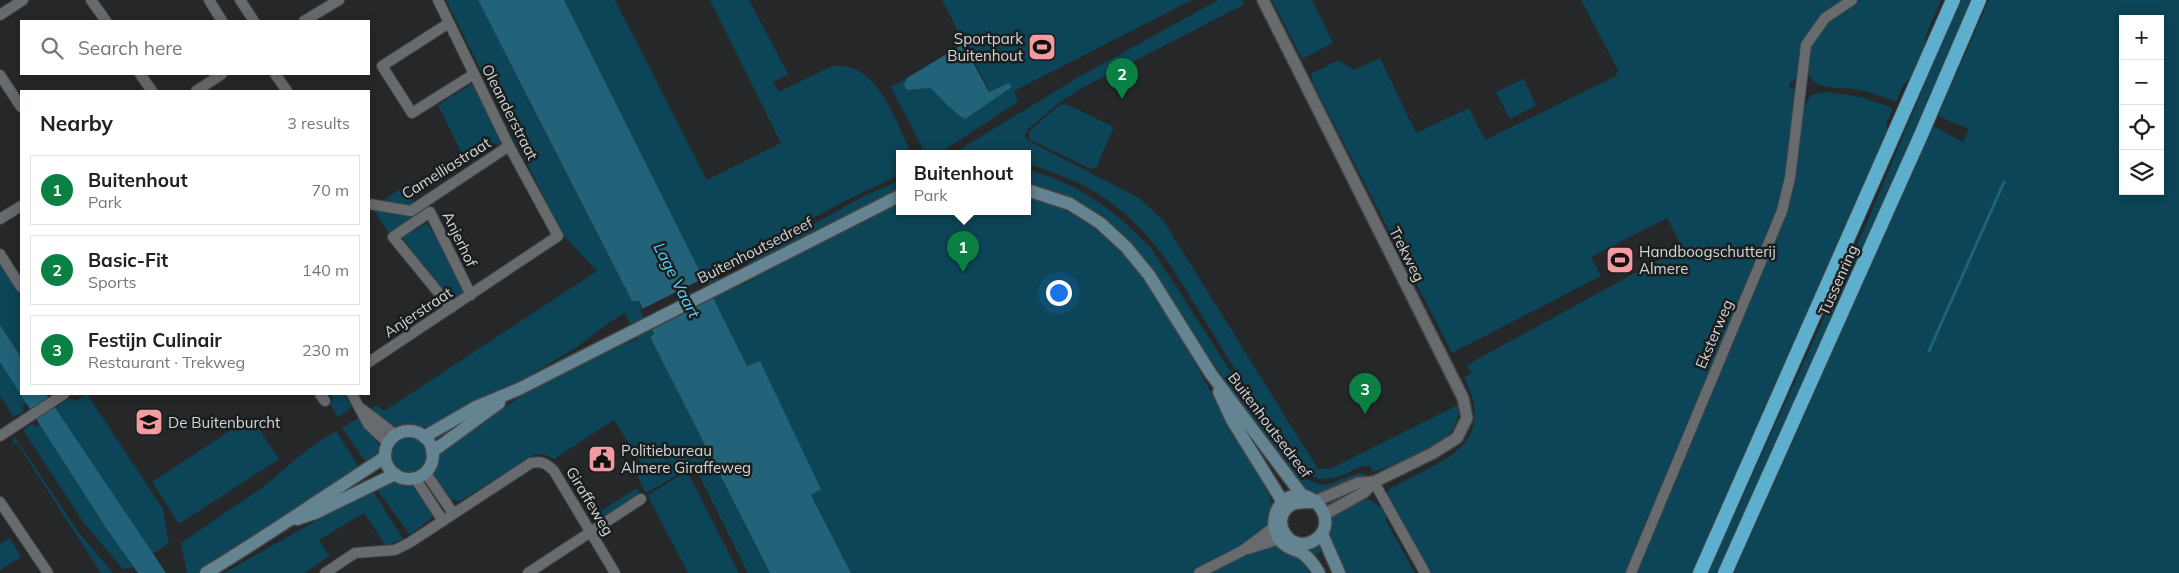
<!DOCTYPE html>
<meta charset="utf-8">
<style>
:root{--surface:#fff;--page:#f2f2f2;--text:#222;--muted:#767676;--line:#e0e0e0;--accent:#0b8043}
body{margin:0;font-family:Mulish,sans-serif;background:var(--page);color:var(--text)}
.controls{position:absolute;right:15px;top:15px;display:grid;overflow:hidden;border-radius:0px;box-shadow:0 2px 12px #0003}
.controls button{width:45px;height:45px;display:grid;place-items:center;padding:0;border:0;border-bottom:1px solid var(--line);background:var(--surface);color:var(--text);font:25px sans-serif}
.you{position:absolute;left:1058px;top:292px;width:18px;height:18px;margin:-12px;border:4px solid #fff;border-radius:50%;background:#1a73e8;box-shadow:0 0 0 8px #1a73e833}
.badge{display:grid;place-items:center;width:32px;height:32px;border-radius:50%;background:var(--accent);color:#fff;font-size:16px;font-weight:700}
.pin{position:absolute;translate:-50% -41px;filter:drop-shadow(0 1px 2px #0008)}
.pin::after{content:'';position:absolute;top:26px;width:18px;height:15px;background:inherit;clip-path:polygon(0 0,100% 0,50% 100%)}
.popup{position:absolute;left:896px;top:150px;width:135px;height:65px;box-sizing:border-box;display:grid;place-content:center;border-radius:0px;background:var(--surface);filter:drop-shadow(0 1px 4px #0005);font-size:16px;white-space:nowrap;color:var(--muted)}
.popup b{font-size:19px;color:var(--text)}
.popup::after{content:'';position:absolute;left:50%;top:100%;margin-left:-10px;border:10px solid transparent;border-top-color:var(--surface)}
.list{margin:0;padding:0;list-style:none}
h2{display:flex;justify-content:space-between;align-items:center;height:65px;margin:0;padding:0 20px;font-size:21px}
h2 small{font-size:16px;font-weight:400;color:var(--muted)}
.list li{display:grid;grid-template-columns:32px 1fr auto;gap:15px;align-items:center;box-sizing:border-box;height:70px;margin:0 10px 10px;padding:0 10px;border:1px solid var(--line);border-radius:0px}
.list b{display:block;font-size:19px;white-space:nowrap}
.list p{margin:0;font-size:16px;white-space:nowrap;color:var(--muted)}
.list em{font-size:16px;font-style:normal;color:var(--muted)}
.icon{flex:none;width:28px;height:28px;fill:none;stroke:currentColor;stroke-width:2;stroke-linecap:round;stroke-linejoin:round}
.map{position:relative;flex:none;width:2179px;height:573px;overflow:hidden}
.search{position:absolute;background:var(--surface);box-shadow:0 2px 12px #0003;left:20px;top:20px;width:350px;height:55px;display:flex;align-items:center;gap:12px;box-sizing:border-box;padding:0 18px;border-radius:0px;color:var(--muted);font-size:19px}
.panel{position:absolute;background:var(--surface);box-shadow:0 2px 12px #0003;left:20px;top:90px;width:350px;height:305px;border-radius:0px}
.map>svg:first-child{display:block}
.green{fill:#0c4557;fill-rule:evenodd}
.water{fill:#22637a}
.pier{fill:#252729}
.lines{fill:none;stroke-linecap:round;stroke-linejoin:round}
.stream{stroke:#22637a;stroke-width:3}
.minor-casing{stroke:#414344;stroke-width:12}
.tertiary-casing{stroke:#414344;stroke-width:14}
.secondary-casing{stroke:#414344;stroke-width:15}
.trunk-casing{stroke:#414344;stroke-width:16}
.minor{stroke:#686b6d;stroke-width:10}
.tertiary{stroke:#686b6d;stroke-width:11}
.secondary{stroke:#648491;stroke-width:12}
.trunk{stroke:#5eafcd;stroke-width:14}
.labels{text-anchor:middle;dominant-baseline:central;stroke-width:5;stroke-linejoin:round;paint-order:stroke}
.poi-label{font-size:15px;fill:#d3d5d5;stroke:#1b1e1f;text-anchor:start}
.street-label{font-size:15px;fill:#d3d5d5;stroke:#1b1e1f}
.water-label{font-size:16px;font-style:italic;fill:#57d0fb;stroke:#1b1e1f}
</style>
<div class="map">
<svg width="2179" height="573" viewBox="0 0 2179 573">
<rect width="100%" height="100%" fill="#252729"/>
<g class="green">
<path d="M446,0h32l154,301h6l16,33 -4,3 120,236h-22l-54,-108 -48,28 -11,-22 8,-5 -29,-46 -60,39 -8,-4 -10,-1 -76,47 -12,-2 -16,-22 6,-24 86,-59 89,-49 6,1 19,-7 -13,-26c-19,10 -34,25 -53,37 -45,28 -94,52 -141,78l-23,-4 -16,4 -21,-18 5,-5 8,6 213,-140 -33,-35 -8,-14z"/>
<path d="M564,0h51l92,180 74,-37 -71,-143h39l39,74 -15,8 6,10 53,-26c45,-6 63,54 79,87h-12v22l-56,27 -74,40 -26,17 -10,1 -18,13 9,19 21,-8 60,-36 94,-46v9h128v-15c94,25 138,109 180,189 20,37 41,73 62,109 4,13 4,23 -4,35l6,16 17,6 42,-28 7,-12 33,-12 10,8 9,-6 -2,-8 4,-5c50,-28 108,-41 73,-111l8,-4 -5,-8 215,-118 -15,-29 -76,39 10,19 -149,77 -139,-270 -2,-9 27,-14 16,10 26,-12 36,75 53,-25 16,32 131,-64 2,-6 -37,-70h262c-36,23 -41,36 -44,77l-9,6 -1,4 8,3 -14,104 -157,379h-196l-35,-60 -10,6 30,54h-73l-12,-26 -26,14 9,12h-462l-40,-79 10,-5 -61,-128 -13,6z"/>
<polygon points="942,0 1192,0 1014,91 1018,102 940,153 925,153 891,87 907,78 905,81 907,89 930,88 942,98 955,114 990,92"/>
<path d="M1218,0h24l3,4 -163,84 -22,14 -33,28 -2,7 2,3 112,58 24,22 155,249h12l128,-64c4,43 -53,55 -85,67l-3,-6c-7,-1 -12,2 -18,5 -28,13 -39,10 -61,-11l-118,-191c-41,-58 -77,-85 -146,-105v-11h-73l123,-75z"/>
<polygon points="1272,0 1312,0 1333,43 1302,59"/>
<path d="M1859,0h82l-15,35 -3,19 -8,21 -12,10 -7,17c-12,-5 -25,-10 -37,-12 -12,-3 -27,-1 -39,-5 -21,-8 -13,-41 -1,-54 11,-12 26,-22 40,-31z"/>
<polygon points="1960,0 1974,0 1720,573 1708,573 1865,227"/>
<path d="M1989,0h190v573h-445l199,-447 30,16 6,-13 -31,-13zM2123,19h37v172h-37z"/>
<polygon points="1524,79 1536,106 1510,119 1496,92"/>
<polygon points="471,84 477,84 505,144 500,149 496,143 466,162 438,105"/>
<polygon points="1825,92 1861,97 1893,108 1886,125 1889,138 1697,573 1637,573 1781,224 1804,106 1811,95"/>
<polygon points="1060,105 1068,105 1114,127 1096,168 1091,169 1029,139 1029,131"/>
<path d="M1027,170c51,12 88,41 124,78l146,226c32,20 33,6 64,-1l5,2c-26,13 -42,29 -69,9l-108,-156 -49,-75 -32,-31 -81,-37z"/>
<polygon points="899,181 899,191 738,270 781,242 866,195"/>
<polygon points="404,187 415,204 409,208 379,203"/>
<polygon points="373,209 408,215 418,210 420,213 389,233"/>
<polygon points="427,223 467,290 448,302 402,237"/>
<polygon points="0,263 21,296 21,357 0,325"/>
<polygon points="0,362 27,403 22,407 24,411 14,417 0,396"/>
<polygon points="87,394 163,509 169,543 153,554 55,408 70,398 76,401"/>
<polygon points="330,394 344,394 352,407 338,417 330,404 333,398"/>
<polygon points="251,417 279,459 179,524 152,482"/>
<polygon points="358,418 378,443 380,453 368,465 342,428"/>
<polygon points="32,424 35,427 41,424 106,528 134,567 123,569 84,523 23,430"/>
<polygon points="336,431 361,470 198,573 187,573 181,543 263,487 308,449"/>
<polygon points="14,436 79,533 113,573 101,573 17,443 12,446"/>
<circle cx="408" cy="455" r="18"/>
<polygon points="687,471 739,573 688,573 650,500 648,495"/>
<polygon points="390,481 404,486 415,485 434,516 410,535 376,488"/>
<polygon points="637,488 641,495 601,520 596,514"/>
<polygon points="372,489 403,539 386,546 364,513 319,540 329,556 305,573 224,573"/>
<polygon points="10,538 21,557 0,570 0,544"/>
</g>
<g class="water">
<polygon points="478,0 564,0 747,366 760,361 821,489 811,495 851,573 770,573 650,337 654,334 639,301 632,301"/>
<path d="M963,44l26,48 20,-9 3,4 -47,32c-14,-7 -23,-21 -35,-31l-23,2 -3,-5 3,-7z"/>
<polygon points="0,325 21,357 21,394 46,394 166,573 138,573 106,528 0,362"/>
</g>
<polygon class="pier" points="706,277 714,296 650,329 640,310"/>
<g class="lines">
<polyline class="stream" points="1929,351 2004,182"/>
<defs>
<g id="minor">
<polyline points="91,0 106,21"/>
<polyline points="209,0 222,21"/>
<polyline points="240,0 254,21"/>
<polyline points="0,15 23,0"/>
<polyline points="304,21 339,0"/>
<polyline points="449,23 382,66 412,113 474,74"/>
<polyline points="140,74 152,91"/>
<polyline points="275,74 287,91"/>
<polyline points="0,75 21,107"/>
<polyline points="196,91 222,74"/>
<polyline points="369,204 411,211 509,146"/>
<polyline points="0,219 21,206"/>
<polyline points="0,254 21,287"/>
<polyline points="451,308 393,237 430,212 471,295"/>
<polyline points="369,362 558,236 509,146 438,0"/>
<polyline points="320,394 325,401"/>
<polyline points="352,394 368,424 388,443"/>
<polyline points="362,409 396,435"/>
<polyline points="0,436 64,394"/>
<polyline points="425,472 453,513"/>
<polyline points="415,478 443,521"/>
<polyline points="1374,482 1425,573"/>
<polyline points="0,502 48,573"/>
<polyline points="1248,549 1280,539"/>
<path d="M325,573l30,-20 40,-3 14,-7 122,-80c11,-2 15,0 23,8l61,102"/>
<polyline points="528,573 641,499"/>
<polyline points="1199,573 1242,551 1274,527"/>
<polyline points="1631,573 1782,211 1790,178 1806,45 1825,18 1852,0"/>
</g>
<g id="tertiary">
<polyline points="1263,0 1463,398 1467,418 1457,438 1433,453 1374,482 1363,493 1325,514"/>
<polyline points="1316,501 1358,483 1374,482"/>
</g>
<g id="secondary">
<polyline points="1027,190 1070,204 1100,223 1126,247 1149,275 1211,374 1302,495"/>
<polyline points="1219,392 1232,420 1281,499 1284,510"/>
<circle cx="409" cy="455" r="24"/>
<polyline points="424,437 476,407 519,389 899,196"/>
<polyline points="432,452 499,403"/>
<path d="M1316,501c-8,3 -18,-1 -25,4 -24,15 0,51 24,35 29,-19 -10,-64 -34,-36 -10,12 -9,31 4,41 5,4 11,5 17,8 7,5 13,13 17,20"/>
<polyline points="297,519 315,513 395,474"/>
<polyline points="1322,534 1339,573"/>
<path d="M206,573c61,-37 119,-77 179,-116"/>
</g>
<g id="trunk">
<polyline points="1700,573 1953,0"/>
<polyline points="1725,573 1921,135 1979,0"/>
</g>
</defs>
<use href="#minor" class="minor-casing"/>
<use href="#tertiary" class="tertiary-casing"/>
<use href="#secondary" class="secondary-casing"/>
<use href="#trunk" class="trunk-casing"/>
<use href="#minor" class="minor"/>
<use href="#tertiary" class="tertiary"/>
<use href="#secondary" class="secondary"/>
<use href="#trunk" class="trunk"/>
</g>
<defs>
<symbol id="stadium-square" viewBox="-11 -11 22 22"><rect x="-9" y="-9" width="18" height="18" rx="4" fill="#f49aa1" stroke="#1b1e1f"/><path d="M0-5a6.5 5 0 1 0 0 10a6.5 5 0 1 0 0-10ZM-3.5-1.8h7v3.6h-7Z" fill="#111"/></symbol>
<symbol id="school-square" viewBox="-11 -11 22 22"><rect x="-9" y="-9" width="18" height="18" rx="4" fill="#f49aa1" stroke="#1b1e1f"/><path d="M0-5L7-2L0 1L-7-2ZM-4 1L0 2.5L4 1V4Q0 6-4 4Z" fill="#111"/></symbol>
<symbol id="civic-square" viewBox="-11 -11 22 22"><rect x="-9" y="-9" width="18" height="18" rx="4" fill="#f49aa1" stroke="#1b1e1f"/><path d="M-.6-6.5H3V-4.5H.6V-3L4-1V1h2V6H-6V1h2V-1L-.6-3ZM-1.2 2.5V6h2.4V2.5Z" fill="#111"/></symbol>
</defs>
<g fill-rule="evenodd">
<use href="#stadium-square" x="1026" y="31" width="32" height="32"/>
<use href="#stadium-square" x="1604" y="244" width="32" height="32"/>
<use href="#school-square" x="133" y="406" width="32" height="32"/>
<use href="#civic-square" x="586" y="443" width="32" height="32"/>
</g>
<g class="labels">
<g class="poi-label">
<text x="1023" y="38" text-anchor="end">Sportpark<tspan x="1023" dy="17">Buitenhout</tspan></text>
<text x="1639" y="251">Handboogschutterij<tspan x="1639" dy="17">Almere</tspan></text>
<text x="168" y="422">De Buitenburcht</text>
<text x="621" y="450">Politiebureau<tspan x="621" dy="17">Almere Giraffeweg</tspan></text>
</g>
<g class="street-label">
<text transform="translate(510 112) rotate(63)">Oleanderstraat</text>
<text transform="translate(446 168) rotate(-32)">Camelliastraat</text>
<text transform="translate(460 239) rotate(64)">Anjerhof</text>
<text transform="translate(755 250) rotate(-27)">Buitenhoutsedreef</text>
<text transform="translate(1407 254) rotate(63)">Trekweg</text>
<text transform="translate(1838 280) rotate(-66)">Tussenring</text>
<text transform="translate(418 312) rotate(-33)">Anjerstraat</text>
<text transform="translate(1714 334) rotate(-67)">Eksterweg</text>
<text transform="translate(1270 425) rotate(53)">Buitenhoutsedreef</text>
<text transform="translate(590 501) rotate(59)">Giraffeweg</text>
</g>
<g class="water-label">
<text transform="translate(677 280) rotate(63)">Lage Vaart</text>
</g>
</g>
</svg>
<div class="controls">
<button>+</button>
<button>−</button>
<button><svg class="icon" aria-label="locate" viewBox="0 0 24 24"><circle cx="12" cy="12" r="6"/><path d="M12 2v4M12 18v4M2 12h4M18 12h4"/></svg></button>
<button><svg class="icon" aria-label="layers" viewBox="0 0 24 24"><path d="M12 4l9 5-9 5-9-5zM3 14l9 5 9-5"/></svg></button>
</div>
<div class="you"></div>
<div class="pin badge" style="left:963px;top:272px">1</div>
<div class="popup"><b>Buitenhout</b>Park</div>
<div class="pin badge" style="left:1122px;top:99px">2</div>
<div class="pin badge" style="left:1365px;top:414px">3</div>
<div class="search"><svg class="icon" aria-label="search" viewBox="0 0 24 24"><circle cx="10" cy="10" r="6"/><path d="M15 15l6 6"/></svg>Search here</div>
<section class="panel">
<h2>Nearby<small>3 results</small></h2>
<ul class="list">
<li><span class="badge">1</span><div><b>Buitenhout</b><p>Park</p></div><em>70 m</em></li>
<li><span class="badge">2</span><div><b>Basic-Fit</b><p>Sports</p></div><em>140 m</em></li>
<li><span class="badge">3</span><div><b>Festijn Culinair</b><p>Restaurant · Trekweg</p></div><em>230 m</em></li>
</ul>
</section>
</div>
